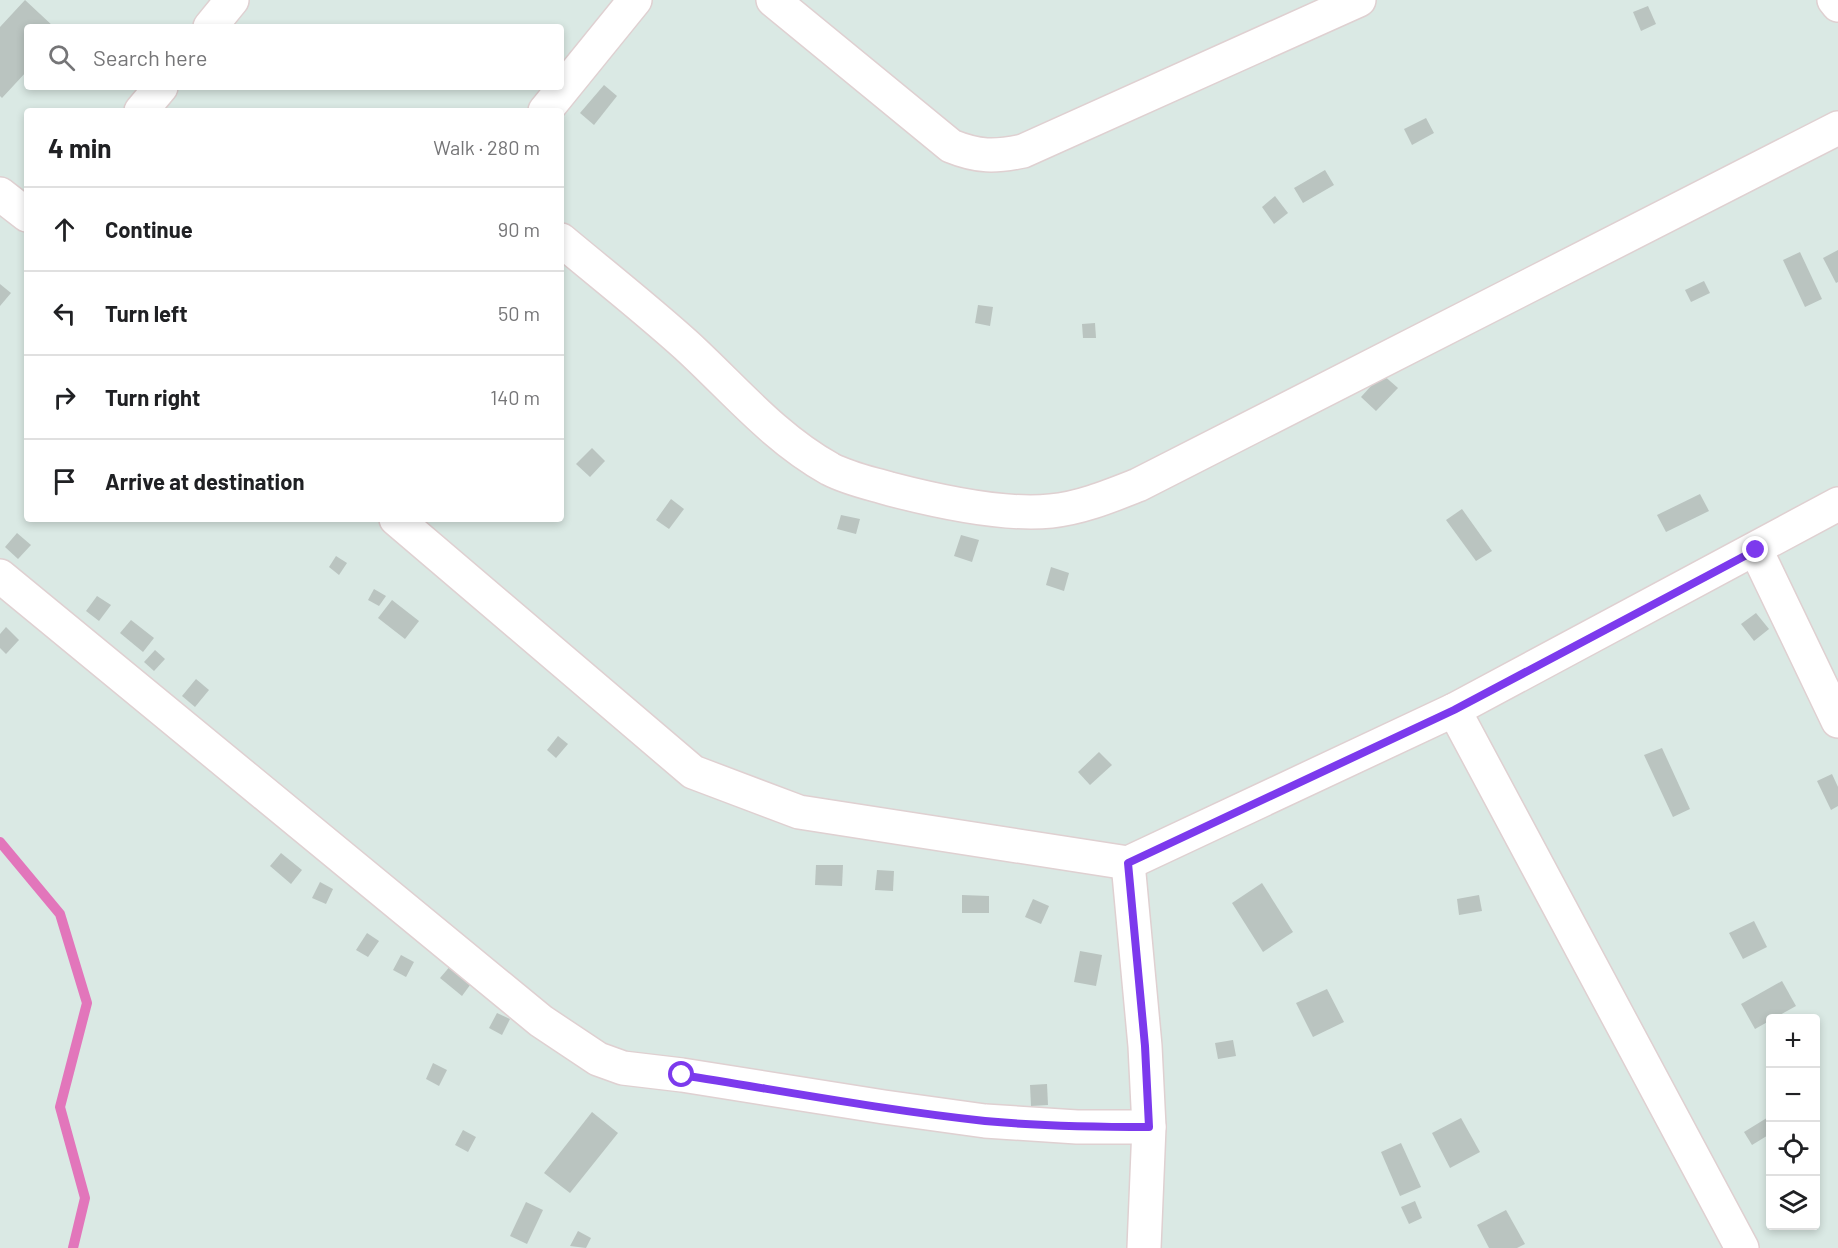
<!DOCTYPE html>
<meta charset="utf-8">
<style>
:root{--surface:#fff;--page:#f2f2f2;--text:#202124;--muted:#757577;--line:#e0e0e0}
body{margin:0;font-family:Barlow,sans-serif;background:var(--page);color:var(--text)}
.controls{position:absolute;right:18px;bottom:18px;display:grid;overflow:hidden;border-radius:6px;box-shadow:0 3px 9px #0003}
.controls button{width:54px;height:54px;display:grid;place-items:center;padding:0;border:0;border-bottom:2px solid var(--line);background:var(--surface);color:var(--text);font:30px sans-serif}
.stop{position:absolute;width:18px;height:18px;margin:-14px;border:4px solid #7c3aed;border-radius:50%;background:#fff}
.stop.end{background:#7c3aed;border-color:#fff;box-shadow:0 2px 6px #0008}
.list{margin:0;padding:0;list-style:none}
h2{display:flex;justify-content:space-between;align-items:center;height:78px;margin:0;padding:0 24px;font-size:26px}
h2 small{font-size:20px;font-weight:400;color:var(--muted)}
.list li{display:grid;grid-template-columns:39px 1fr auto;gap:18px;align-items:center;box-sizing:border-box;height:84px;padding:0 24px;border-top:2px solid var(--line)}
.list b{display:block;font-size:22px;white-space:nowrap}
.list em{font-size:20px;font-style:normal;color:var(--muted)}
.icon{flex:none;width:33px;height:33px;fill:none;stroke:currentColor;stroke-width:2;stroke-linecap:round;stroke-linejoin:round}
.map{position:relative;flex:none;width:1838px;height:1248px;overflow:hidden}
.search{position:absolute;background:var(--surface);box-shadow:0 3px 9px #0003;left:24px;top:24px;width:540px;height:66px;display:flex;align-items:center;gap:15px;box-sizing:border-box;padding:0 21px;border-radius:6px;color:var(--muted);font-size:22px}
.panel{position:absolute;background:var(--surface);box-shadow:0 3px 9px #0003;left:24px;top:108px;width:540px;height:414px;border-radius:6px}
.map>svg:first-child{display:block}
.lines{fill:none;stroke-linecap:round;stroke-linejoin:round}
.stream{stroke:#e276bb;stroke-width:10}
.building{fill:#bac4c0}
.minor-casing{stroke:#dfd0d1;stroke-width:36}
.minor{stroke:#fff;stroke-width:33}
.route{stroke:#7c3aed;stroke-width:8}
</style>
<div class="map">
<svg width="1838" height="1248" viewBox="0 0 1838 1248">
<rect width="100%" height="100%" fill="#dae9e4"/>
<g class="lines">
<polyline class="stream" points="0,842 60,914 87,1003 60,1107 85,1198 73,1248"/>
</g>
<g class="building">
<polygon points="25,0 54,27 27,27 27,71 2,98 0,96 0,27"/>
<polygon points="1648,6 1656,24 1641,31 1633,12"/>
<polygon points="604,85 617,96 594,125 580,113"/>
<polygon points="1426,118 1434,133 1412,145 1404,129"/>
<polygon points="1325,170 1334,185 1303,203 1294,188"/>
<polygon points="1275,196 1288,213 1274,224 1262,207"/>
<polygon points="1838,250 1838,282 1836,283 1823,258"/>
<polygon points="1800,252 1822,299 1805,307 1783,260"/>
<polygon points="1704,281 1710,293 1691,302 1685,290"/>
<polygon points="0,284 11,293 0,306"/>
<polygon points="978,305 993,307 990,326 975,323"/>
<polygon points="1095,323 1096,338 1083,338 1082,324"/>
<polygon points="1382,374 1398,388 1376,411 1361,397"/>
<polygon points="592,448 605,461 590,477 576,464"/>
<polygon points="1700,494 1709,511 1666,532 1657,515"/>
<polygon points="671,499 684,509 669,529 656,520"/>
<polygon points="1462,509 1492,551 1476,561 1446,520"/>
<polygon points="841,515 860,519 856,534 837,529"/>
<polygon points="17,533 31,545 18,559 5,547"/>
<polygon points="961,535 979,540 972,562 954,556"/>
<polygon points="336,556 347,563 339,575 329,567"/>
<polygon points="1051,567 1069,573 1064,591 1046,585"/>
<polygon points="374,589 386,596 379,606 368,600"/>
<polygon points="97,596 111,605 99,621 86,611"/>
<polygon points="392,600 419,621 405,639 378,618"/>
<polygon points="1756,613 1769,629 1754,641 1741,624"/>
<polygon points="131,620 154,638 143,652 120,633"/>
<polygon points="6,627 19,640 6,654 0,648 0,634"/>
<polygon points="155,650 165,659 154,671 144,662"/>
<polygon points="196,679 209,690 195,707 182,696"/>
<polygon points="558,736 568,744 556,758 547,750"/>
<polygon points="1662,748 1690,809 1673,817 1644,755"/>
<polygon points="1099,752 1112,765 1090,785 1078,772"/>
<polygon points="1832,774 1838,787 1838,806 1831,810 1817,781"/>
<polygon points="281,853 302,870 291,884 270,866"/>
<polygon points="816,865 843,865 842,886 815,885"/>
<polygon points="877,870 894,871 893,891 875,890"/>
<polygon points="320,882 333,889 326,904 312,898"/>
<polygon points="1262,883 1293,932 1263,952 1232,903"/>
<polygon points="962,895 989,896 989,913 962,913"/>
<polygon points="1479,895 1482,911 1459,915 1457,899"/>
<polygon points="1033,899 1049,906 1041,924 1025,917"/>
<polygon points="1754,921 1767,947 1743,959 1729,933"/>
<polygon points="367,933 379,941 368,957 356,950"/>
<polygon points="1080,951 1102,955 1096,986 1074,982"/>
<polygon points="401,955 414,962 406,977 393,970"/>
<polygon points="452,964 473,981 462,996 440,978"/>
<polygon points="1782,981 1796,1006 1755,1029 1741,1004"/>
<polygon points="1327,989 1344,1022 1313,1037 1296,1003"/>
<polygon points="497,1013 510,1019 502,1035 489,1028"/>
<polygon points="1233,1040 1236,1056 1218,1059 1215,1043"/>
<polygon points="433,1063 447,1070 439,1086 426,1079"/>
<polygon points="1047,1084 1048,1105 1031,1106 1030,1085"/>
<polygon points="592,1112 618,1133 570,1193 544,1173"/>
<polygon points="1770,1116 1770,1134 1752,1145 1744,1132"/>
<polygon points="1461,1118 1480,1152 1450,1168 1432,1133"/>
<polygon points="463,1130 476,1137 468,1152 455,1145"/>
<polygon points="1401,1143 1421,1187 1400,1196 1381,1152"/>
<polygon points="1415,1201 1422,1218 1409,1224 1401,1207"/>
<polygon points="526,1202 543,1210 527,1244 510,1236"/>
<polygon points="1506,1210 1525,1244 1517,1248 1489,1248 1477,1225"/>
<polygon points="578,1231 591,1238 586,1248 570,1246"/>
</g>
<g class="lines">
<defs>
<g id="minor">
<path d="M773,0l178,146c27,11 44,11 72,5l336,-151"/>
<polyline points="1834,0 1838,5"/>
<polyline points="210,27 232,0"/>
<polyline points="141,111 161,87"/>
<polyline points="545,111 635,0"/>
<polyline points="0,194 27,215"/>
<path d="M561,240c42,35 85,69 125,105 47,43 87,92 144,124 19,10 40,14 60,20 46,12 114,27 161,22 30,-3 59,-15 87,-26l700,-357"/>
<polyline points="396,519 693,772 799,812 1128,863 1454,710 1838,504"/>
<polyline points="1756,550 1838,721"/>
<polyline points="0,576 541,1021 598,1059 623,1068 682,1075 884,1107 985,1121 1077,1127 1149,1127"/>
<polyline points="1454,710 1742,1248"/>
<polyline points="1128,863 1145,1046 1149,1127 1144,1248"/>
</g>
</defs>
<use href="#minor" class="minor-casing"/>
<use href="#minor" class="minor"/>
</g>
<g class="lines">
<path class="route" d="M682,1075c101,16 201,35 303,46 54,5 109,6 164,6l-4,-81 -17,-183 326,-153 302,-160"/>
</g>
</svg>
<div class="controls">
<button>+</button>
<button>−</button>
<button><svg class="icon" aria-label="locate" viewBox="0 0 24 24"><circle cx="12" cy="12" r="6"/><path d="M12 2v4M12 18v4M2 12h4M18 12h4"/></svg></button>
<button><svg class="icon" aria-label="layers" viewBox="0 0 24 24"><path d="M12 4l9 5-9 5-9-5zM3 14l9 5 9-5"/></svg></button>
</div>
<div class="stop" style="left:682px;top:1075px"></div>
<div class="stop end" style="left:1756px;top:550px"></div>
<div class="search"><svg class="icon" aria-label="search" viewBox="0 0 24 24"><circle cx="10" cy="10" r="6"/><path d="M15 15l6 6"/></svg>Search here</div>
<section class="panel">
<h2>4 min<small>Walk · 280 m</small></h2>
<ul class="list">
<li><svg class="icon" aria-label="ahead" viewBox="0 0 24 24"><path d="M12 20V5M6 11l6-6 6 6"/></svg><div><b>Continue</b></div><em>90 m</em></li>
<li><svg class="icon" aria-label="left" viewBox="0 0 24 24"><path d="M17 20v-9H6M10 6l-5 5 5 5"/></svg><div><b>Turn left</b></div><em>50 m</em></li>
<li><svg class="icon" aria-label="right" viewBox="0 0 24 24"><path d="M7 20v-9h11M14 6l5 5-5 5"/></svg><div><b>Turn right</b></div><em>140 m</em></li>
<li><svg class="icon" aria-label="arrive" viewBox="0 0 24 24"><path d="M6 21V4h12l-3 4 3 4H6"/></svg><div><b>Arrive at destination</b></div></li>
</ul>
</section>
</div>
